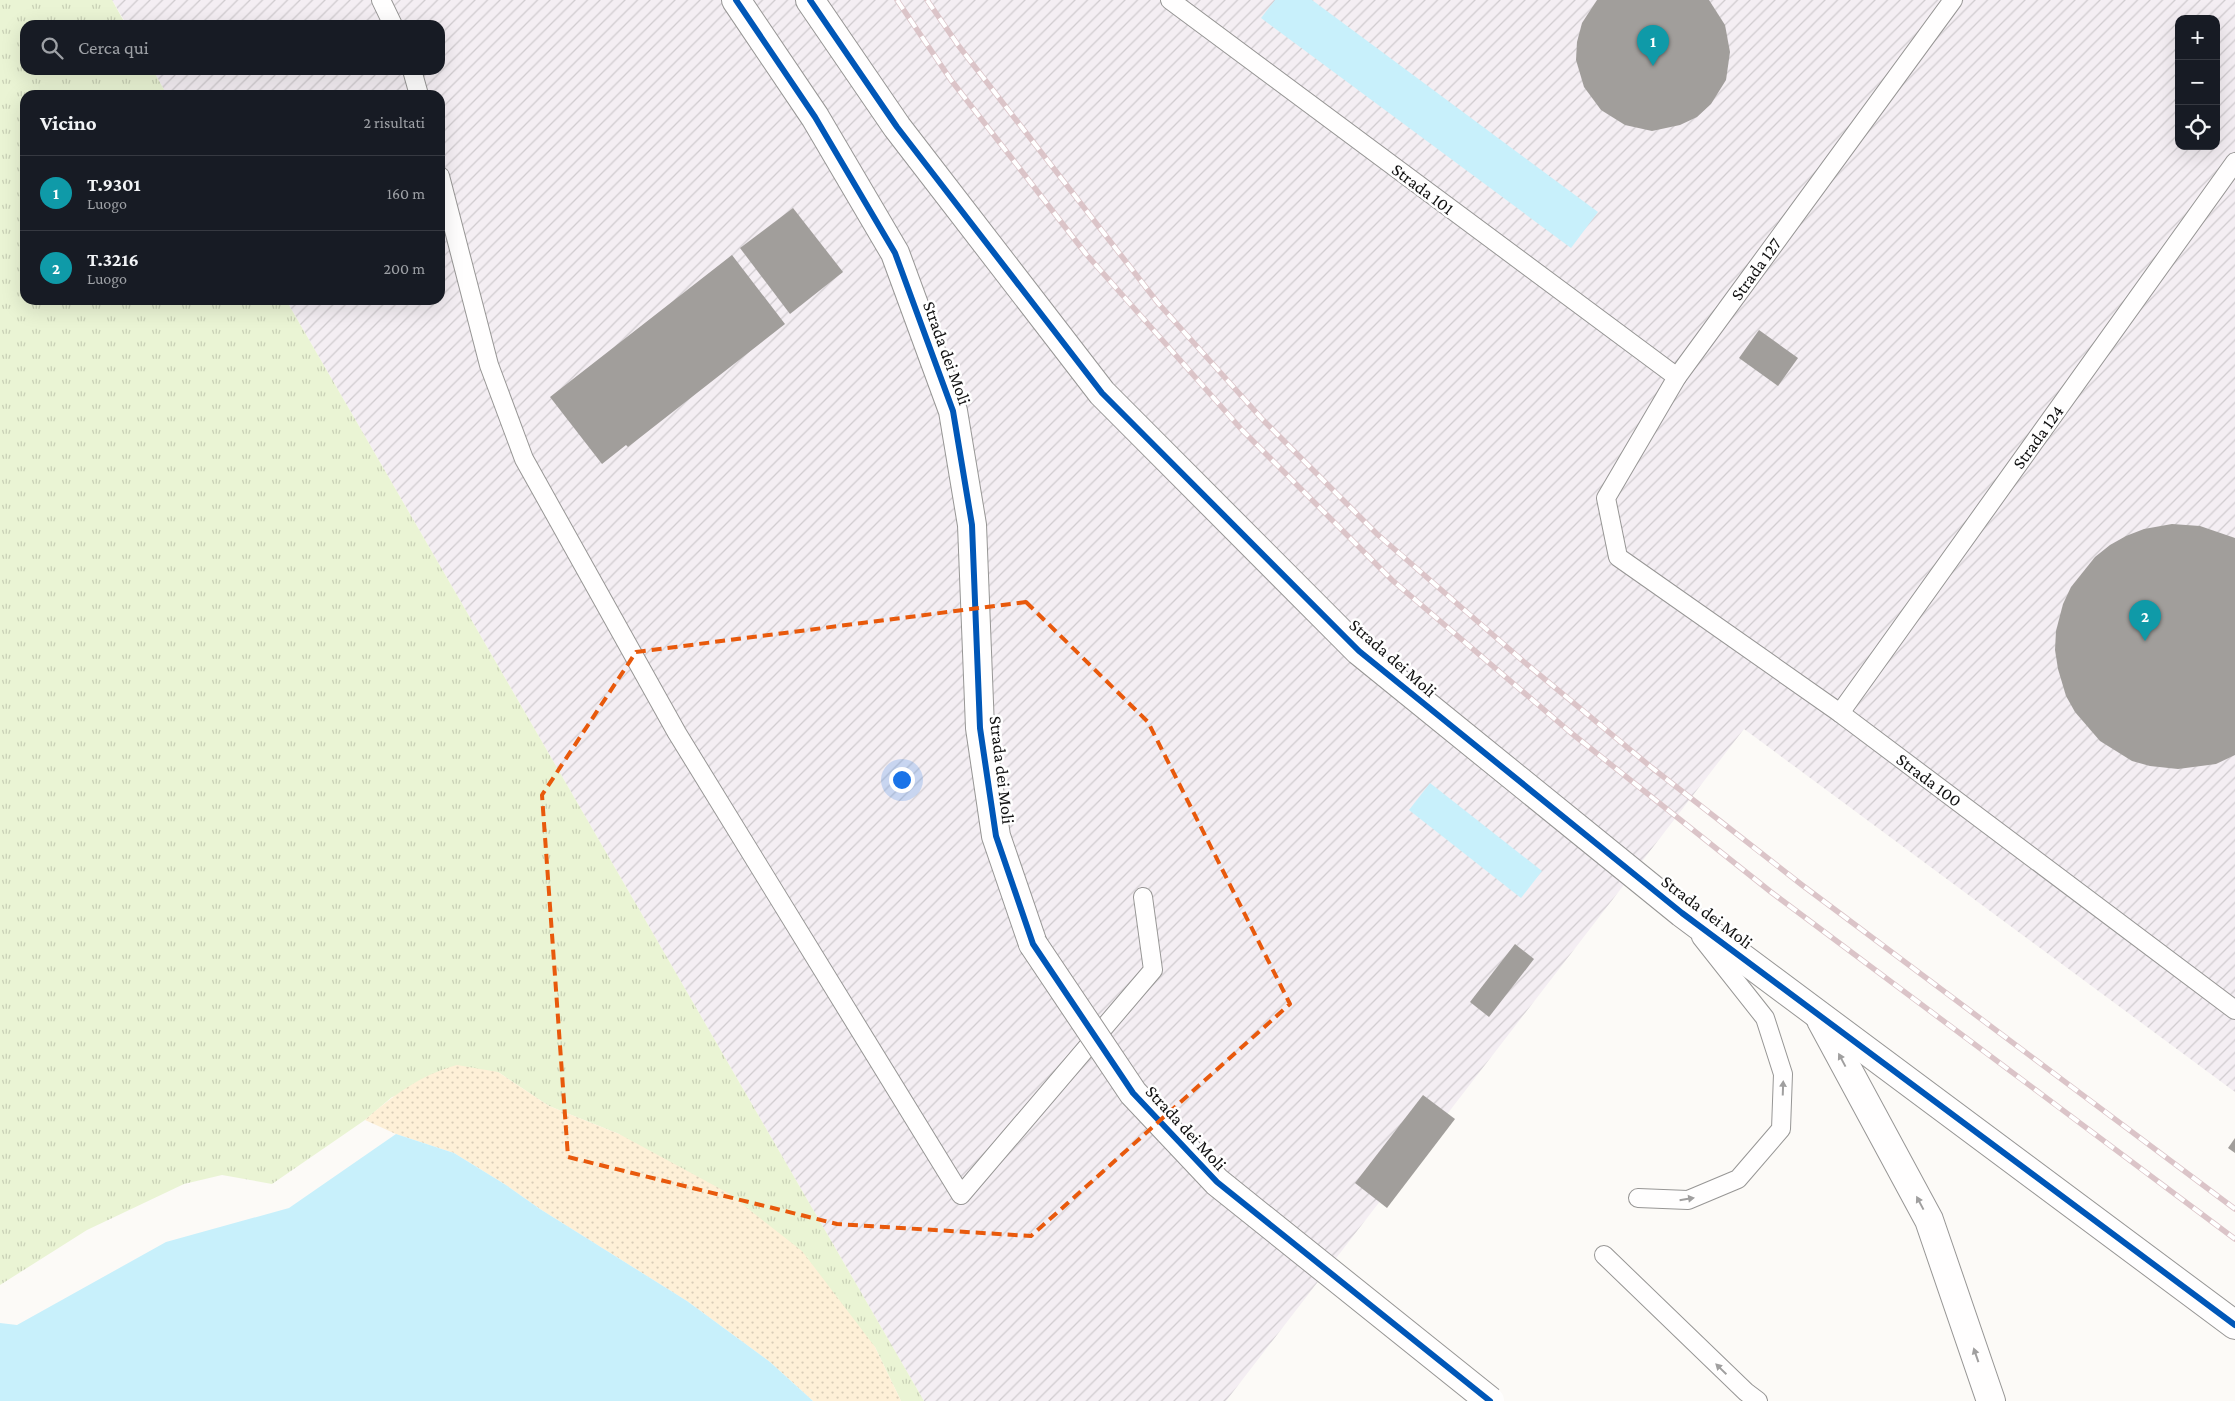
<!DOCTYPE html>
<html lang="it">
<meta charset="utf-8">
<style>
:root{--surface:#171b24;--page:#242831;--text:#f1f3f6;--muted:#9ea1a6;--line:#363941;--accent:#0b8043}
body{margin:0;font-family:"Crimson Pro",serif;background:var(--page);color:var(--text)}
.controls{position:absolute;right:15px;top:15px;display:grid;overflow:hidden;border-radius:10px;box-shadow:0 5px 20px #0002}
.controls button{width:45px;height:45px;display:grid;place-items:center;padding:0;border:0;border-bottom:1px solid var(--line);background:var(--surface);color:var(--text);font:25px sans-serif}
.you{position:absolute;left:901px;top:779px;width:18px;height:18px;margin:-12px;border:4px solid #fff;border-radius:50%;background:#1a73e8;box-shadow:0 0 0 8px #1a73e833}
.badge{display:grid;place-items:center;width:32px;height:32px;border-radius:50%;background:var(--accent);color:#fff;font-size:16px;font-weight:700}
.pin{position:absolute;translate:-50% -41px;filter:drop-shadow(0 1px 2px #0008)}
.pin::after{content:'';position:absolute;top:26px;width:18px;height:15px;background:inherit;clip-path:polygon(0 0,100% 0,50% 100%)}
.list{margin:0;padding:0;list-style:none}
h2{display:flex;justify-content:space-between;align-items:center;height:65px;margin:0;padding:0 20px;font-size:21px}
h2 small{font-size:16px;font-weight:400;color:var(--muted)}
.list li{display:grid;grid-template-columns:32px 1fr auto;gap:15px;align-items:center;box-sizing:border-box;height:75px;padding:0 20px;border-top:1px solid var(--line)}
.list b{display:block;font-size:19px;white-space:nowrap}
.list p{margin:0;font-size:16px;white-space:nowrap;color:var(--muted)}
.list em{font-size:16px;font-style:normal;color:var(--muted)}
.icon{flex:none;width:28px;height:28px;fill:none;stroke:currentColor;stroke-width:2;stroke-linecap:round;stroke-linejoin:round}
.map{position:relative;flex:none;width:2235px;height:1401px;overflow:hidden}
.search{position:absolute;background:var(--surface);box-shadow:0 5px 20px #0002;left:20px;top:20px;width:425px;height:55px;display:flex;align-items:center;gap:12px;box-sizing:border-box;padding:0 18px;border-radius:15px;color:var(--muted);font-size:19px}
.panel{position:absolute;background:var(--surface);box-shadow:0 5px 20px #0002;left:20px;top:90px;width:425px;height:215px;border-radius:15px}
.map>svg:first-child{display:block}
.industrial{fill:url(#industrial-furrows);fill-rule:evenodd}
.grass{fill:url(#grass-tufts)}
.sand{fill:url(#sand-dots)}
.water{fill:#c8f0fb}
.building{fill:#a19e9b}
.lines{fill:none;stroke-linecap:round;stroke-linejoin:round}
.service-casing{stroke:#979695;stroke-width:20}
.minor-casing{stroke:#979695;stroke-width:30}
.service{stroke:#fffefe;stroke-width:18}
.minor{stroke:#fffefe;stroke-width:28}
.rail-casing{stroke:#dbc4c8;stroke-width:5.5}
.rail{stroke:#fff;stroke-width:4;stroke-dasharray:11;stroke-linecap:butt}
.minor-bridge-casing{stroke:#979695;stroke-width:30;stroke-linecap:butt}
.minor-bridge{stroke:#fffefe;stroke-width:28}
.cycleway-casing{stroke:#fff;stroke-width:9}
.cycleway{stroke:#0057b8;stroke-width:6}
.oneway{fill:#a09f9f}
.marked{fill:none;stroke:#e8590c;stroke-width:4;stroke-dasharray:10 6;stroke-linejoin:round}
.labels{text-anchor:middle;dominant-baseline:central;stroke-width:5;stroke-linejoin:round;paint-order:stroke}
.street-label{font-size:18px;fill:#111;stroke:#fff}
</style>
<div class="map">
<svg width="2235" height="1401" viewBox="0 0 2235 1401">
<defs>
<pattern id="industrial-furrows" width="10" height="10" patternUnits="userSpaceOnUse" patternTransform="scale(1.25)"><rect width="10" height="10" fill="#f4eef3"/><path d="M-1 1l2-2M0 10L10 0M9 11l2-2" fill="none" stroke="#d0cbcf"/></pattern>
<pattern id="grass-tufts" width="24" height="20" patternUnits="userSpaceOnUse" patternTransform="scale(1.25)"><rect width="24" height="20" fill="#eaf4d4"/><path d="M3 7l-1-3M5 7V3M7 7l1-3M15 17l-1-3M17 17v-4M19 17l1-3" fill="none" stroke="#c8d0b5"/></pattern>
<pattern id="sand-dots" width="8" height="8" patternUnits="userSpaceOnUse" patternTransform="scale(1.25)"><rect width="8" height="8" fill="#fef0d7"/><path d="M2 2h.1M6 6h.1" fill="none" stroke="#d9cdb8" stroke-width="1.8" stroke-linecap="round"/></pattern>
</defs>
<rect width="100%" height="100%" fill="#fcfaf7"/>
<path class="industrial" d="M112,0h2123v1092l-491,-363 -518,672h-302l-638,-1101h154v-205h-273l-14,-25h287v-45h-313zM2179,19h37v127h-37z"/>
<polygon class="grass" points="0,0 112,0 126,25 25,25 25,70 153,70 167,95 25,95 25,300 286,300 924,1401 901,1401 875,1347 619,1134 549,1106 498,1072 392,1097 365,1120 272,1184 222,1175 184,1184 87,1230 0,1285"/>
<path class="sand" d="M457,1065l41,7 51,34 70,28 109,59 74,58 73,96 26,54h-88l-43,-39 -83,-61 -147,-92 -34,-24 -52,-32 -58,-19 -31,-14c29,-25 55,-45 92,-55z"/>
<g class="water">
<polygon points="1275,0 1312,0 1598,212 1571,248 1261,18"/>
<polygon points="1430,783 1542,871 1521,898 1409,810"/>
<polygon points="396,1134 454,1153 506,1185 540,1209 687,1301 770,1362 813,1401 0,1401 0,1323 17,1325 166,1242 289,1208"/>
</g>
<g class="building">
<polygon points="1597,0 1709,0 1725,25 1730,52 1726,80 1711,104 1697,117 1680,125 1652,131 1625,125 1601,110 1584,87 1576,60 1577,42 1582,23"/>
<polygon points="793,208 843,272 790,314 740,248"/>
<polygon points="732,255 785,324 628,447 626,445 602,464 550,397"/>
<polygon points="1759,330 1798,358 1778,386 1739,358"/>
<polygon points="2172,524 2200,526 2235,538 2235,755 2216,764 2178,769 2150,766 2132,761 2100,741 2075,712 2066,696 2058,669 2055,650 2056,631 2063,604 2071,587 2095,557 2110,545 2126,536 2144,529"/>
<polygon points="1515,944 1534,959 1489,1017 1470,1002"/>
<polygon points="1423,1095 1455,1119 1387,1208 1355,1183"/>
<polygon points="2235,1138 2235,1153 2228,1148"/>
</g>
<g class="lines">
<defs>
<g id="service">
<polyline points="381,0 393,25"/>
<polyline points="1170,0 1677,377"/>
<polyline points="1953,0 1677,377 1606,498 1618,557 1840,713 2235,1010"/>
<polyline points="412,70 419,95"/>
<polyline points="440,176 489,365 524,459 677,733 961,1195 1153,970 1143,897"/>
<polyline points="1840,713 2235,162"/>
<polyline points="1638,1198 1688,1200 1738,1179 1781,1129 1783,1074 1765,1018 1701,937"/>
<polyline points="1604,1255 1746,1392 1758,1401"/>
</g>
<g id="minor">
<polyline points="736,0 815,117 895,253 953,411 972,525 980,728 996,836 1033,944"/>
<polyline points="810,0 897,127 1102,393 1359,651 1682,913 2235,1325"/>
<polyline points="1821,1020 1929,1220 1991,1401"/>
</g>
</defs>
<use href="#service" class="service-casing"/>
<use href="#minor" class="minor-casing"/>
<use href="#service" class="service"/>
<use href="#minor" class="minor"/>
<defs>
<g id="rail">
<polyline points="897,0 951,80 1086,254 1242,430 1392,580 1570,732 1771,892 2235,1239"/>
<polyline points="927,0 958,45 1158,303 1263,420 1377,534 1523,661 1651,767 1802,885 2235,1209"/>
</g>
</defs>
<use href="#rail" class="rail-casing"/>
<use href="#rail" class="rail"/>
<defs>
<polyline id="minor-bridge" points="1033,944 1133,1093 1217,1182 1490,1401"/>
</defs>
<use href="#minor-bridge" class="minor-bridge-casing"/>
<use href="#minor-bridge" class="minor-bridge"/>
<defs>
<g id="cycleway">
<polyline points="736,0 815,117 895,253 953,411 972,525 980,728 996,836 1033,944 1133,1093 1217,1182 1490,1401"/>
<polyline points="810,0 897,127 1102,393 1359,651 1682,913 2235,1325"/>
</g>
</defs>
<use href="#cycleway" class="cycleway-casing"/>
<use href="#cycleway" class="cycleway"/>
</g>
<defs><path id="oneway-solid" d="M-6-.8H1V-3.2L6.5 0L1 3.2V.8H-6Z" transform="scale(1.25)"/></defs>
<g class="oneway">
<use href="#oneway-solid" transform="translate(1842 1060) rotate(-118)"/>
<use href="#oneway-solid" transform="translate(1783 1088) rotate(-88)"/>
<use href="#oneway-solid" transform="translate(1687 1199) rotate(-9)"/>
<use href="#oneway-solid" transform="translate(1920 1203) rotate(-118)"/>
<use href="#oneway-solid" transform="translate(1976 1355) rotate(-109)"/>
<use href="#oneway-solid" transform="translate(1721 1369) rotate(-136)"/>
</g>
<path class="marked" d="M1026,602l122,120 142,282 -259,232 -194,-12 -269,-67 -26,-362 94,-143z"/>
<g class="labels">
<g class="street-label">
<text transform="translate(1423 189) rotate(37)">Strada 101</text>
<text transform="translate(1756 269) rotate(-54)">Strada 127</text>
<text transform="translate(947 353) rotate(70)">Strada dei Moli</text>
<text transform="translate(2038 437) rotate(-54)">Strada 124</text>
<text transform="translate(1393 658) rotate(41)">Strada dei Moli</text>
<text transform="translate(1002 770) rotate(83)">Strada dei Moli</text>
<text transform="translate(1929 780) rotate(37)">Strada 100</text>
<text transform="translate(1707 912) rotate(37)">Strada dei Moli</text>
<text transform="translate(1186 1128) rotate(47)">Strada dei Moli</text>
</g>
</g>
</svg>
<div class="controls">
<button>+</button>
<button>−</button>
<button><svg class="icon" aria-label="locate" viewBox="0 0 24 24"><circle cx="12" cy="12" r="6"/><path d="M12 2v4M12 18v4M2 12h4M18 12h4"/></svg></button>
</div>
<div class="you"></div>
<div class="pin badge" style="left:1653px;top:66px;background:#0f9aa8">1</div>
<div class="pin badge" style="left:2145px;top:641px;background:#0f9aa8">2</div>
<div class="search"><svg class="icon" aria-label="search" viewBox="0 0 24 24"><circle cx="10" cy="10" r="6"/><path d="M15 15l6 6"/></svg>Cerca qui</div>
<section class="panel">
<h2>Vicino<small>2 risultati</small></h2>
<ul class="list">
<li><span class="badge" style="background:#0f9aa8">1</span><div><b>T.9301</b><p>Luogo</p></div><em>160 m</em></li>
<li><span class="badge" style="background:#0f9aa8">2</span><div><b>T.3216</b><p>Luogo</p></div><em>200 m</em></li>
</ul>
</section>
</div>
